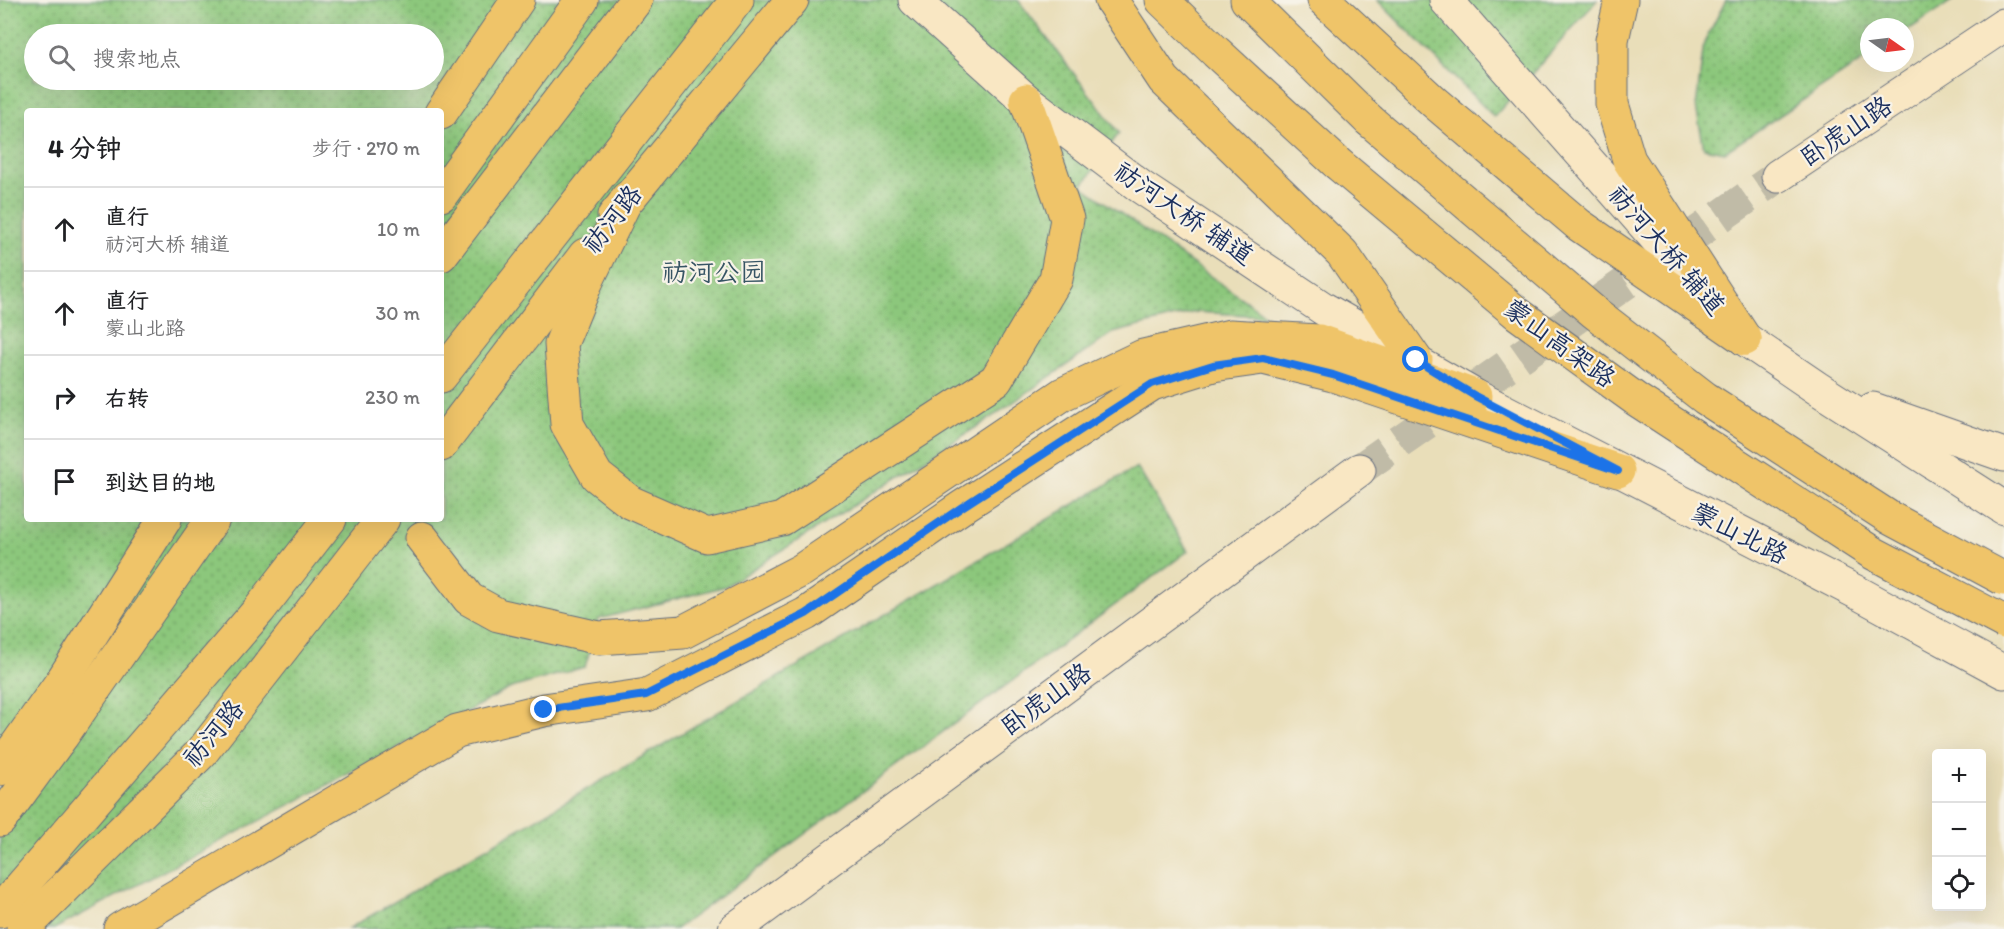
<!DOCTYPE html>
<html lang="zh">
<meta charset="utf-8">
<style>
:root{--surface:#fff;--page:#f6f6f6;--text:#202124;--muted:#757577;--line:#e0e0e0}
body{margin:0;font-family:Itim,"LXGW WenKai TC",sans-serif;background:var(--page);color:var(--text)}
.controls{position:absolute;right:18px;bottom:18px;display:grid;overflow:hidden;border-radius:6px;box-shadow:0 6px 24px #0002}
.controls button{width:54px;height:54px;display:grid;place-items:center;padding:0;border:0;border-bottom:2px solid var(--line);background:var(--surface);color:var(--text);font:30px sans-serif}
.compass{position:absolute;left:1860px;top:18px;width:54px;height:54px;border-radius:50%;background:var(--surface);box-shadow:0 6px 24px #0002;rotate:104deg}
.stop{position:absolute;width:18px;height:18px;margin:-14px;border:4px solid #1a73e8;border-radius:50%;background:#fff}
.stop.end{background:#1a73e8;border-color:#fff;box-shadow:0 2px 6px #0008}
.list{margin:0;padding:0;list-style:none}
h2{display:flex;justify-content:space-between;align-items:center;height:78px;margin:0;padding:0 24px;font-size:26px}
h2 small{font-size:20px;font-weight:400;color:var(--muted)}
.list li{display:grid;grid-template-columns:39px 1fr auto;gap:18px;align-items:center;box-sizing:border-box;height:84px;padding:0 24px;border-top:2px solid var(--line)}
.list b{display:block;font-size:22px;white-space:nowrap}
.list p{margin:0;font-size:20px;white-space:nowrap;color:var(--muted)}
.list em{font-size:20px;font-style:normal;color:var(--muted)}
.icon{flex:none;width:33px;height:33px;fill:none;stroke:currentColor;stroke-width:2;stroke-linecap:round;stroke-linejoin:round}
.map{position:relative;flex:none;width:2004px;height:929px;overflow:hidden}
.search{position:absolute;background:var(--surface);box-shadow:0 6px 24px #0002;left:24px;top:24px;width:420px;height:66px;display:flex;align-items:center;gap:15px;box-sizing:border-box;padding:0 21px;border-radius:33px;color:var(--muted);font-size:22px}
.panel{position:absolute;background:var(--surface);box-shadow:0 6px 24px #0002;left:24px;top:108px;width:420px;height:414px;border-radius:6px}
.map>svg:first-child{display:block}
.park{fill:url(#park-dots);stroke:#547b6c;stroke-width:1.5;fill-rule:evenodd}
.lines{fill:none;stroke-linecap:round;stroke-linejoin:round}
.secondary-tunnel{stroke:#c0bba7;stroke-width:33;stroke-dasharray:33 16;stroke-linecap:butt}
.secondary-casing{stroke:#636c7e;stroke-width:35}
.primary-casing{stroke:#636c7e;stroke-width:35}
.highway-casing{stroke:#636c7e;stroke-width:35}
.secondary{stroke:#f9e7c3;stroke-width:33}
.primary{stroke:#efc469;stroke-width:33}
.highway{stroke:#efc469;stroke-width:33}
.highway-bridge-casing{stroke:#636c7e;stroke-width:35;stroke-linecap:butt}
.highway-bridge{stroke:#efc469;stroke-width:33}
.route{stroke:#1a73e8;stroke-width:8}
.labels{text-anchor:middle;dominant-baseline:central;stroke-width:4.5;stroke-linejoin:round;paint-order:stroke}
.street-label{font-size:26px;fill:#1b2f5e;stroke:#f7f3e8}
.park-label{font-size:26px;fill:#375565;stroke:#f7f3e8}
</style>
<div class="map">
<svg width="2004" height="929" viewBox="0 0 2004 929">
<defs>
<pattern id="park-dots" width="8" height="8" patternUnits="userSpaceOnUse" patternTransform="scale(1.5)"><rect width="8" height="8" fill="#8cc77b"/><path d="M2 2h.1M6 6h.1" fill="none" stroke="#72a268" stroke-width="1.8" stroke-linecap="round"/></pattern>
</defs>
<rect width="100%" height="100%" fill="#f7f3e8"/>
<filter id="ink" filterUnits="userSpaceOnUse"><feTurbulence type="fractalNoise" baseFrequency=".0167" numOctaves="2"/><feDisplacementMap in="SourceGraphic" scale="12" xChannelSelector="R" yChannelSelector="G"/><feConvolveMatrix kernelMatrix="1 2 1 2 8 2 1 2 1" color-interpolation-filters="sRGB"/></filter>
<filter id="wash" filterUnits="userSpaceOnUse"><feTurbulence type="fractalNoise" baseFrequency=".008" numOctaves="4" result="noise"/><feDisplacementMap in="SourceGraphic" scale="24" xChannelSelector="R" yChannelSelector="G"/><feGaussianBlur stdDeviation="1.35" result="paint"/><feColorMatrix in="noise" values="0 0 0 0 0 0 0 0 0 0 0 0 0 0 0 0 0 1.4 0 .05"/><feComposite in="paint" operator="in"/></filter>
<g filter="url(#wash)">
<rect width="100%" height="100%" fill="#e9deb9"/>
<g class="park">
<path d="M0,0h1018l101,133 -37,53 185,130 -72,-4 -82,21 -127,88 -260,165 -127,33 -14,48 -74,21 -457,241h-54zM34,34h400v46h-400zM27,111h414v408h-414z"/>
<polygon points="1377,0 1597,0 1494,117"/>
<polygon points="1726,0 1953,0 1905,32 1905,27 1869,27 1869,56 1725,152 1704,148 1696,107 1704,43"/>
<polygon points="1137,467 1188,551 676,929 348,929"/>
</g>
</g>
<g filter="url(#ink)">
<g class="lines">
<polyline class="secondary-tunnel" points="1359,470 1778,176"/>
<defs>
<g id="secondary">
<polyline points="915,0 1026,100 1141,187 1324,309 1475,396 1862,595 2004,672"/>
<polyline points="1446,0 1745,339 1817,388 2004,508"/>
<polyline points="1778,176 2004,25"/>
<polyline points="1873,409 2004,455"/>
<polyline points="735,929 1359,470"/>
</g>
<g id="primary">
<polyline points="1621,0 1612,40 1612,104 1629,160 1745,339"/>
<polyline points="441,113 518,0"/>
<polyline points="441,195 582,0"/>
<polyline points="627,198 586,283 561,344 567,424 597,476 630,502 707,536 782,519 996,380 1056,279 1067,219 1026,100"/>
<polyline points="614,216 792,0"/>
<polyline points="441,255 636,0"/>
<polyline points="441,376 737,0"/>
<polyline points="441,445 585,255"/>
<polyline points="422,538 469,599 498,615 599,638 683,632 802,570 1063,394 1143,356 1230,336 1319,341 1475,396"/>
<polyline points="0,769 62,681 165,519"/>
<polyline points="0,820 62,736 213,519"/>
<polyline points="0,911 259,610 330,519"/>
<polyline points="23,929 201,753 383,519"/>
<polyline points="120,929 457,731 544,710 647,695 806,614 962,507 1152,384 1213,365 1263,358 1333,375 1618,471"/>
</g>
<g id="highway">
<polyline points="1111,0 1164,80 1342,253 1416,360"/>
<polyline points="1162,0 1216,52 1337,163"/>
<polyline points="1247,0 1369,120"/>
<polyline points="1324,0 1434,102 1579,225 1745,339"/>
</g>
</defs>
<use href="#secondary" class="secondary-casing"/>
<use href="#primary" class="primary-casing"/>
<use href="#highway" class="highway-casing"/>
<use href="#secondary" class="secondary"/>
<use href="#primary" class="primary"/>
<use href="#highway" class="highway"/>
<defs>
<g id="highway-bridge">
<polyline points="1369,120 1594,312 1705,398 1890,518 2004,579"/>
<polyline points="1337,163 1518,314 1637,400 1871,552 2004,622"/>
</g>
</defs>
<use href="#highway-bridge" class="highway-bridge-casing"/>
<use href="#highway-bridge" class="highway-bridge"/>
</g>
</g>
<g class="lines" filter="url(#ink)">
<polyline class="route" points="544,710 646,695 806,614 962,507 1152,384 1213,365 1263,358 1333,375 1618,471 1475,396 1416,360"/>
</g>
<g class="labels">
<g class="street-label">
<text transform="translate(1846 131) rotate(-34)">卧虎山路</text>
<text transform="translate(1184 213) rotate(34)">祊河大桥 辅道</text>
<text transform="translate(612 219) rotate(-52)">祊河路</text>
<text transform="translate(1667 250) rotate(49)">祊河大桥 辅道</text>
<text transform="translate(1560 343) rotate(36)">蒙山高架路</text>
<text transform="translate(1740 533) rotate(27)">蒙山北路</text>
<text transform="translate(1046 699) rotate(-36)">卧虎山路</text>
<text transform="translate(213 733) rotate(-50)">祊河路</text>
</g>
<g class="park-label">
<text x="714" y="272">祊河公园</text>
</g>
</g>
</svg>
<div class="controls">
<button>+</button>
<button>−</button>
<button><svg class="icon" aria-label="locate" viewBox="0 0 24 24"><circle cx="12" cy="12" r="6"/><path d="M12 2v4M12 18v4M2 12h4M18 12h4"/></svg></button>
</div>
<svg class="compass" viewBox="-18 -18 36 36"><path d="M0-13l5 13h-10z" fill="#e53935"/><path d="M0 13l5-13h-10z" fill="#757577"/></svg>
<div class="stop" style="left:1416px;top:360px"></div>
<div class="stop end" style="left:544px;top:710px"></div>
<div class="search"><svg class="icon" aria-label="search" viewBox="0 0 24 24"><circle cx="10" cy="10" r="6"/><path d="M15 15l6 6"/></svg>搜索地点</div>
<section class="panel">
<h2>4 分钟<small>步行 · 270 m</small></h2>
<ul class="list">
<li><svg class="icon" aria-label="ahead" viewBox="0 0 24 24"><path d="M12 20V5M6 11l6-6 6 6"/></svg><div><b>直行</b><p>祊河大桥 辅道</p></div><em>10 m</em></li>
<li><svg class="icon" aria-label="ahead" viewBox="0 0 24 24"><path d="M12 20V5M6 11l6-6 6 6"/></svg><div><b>直行</b><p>蒙山北路</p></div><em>30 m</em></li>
<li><svg class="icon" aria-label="right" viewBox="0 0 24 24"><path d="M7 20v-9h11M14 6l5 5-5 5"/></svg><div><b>右转</b></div><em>230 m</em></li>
<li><svg class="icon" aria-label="arrive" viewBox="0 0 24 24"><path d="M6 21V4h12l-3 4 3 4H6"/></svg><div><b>到达目的地</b></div></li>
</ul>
</section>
</div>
